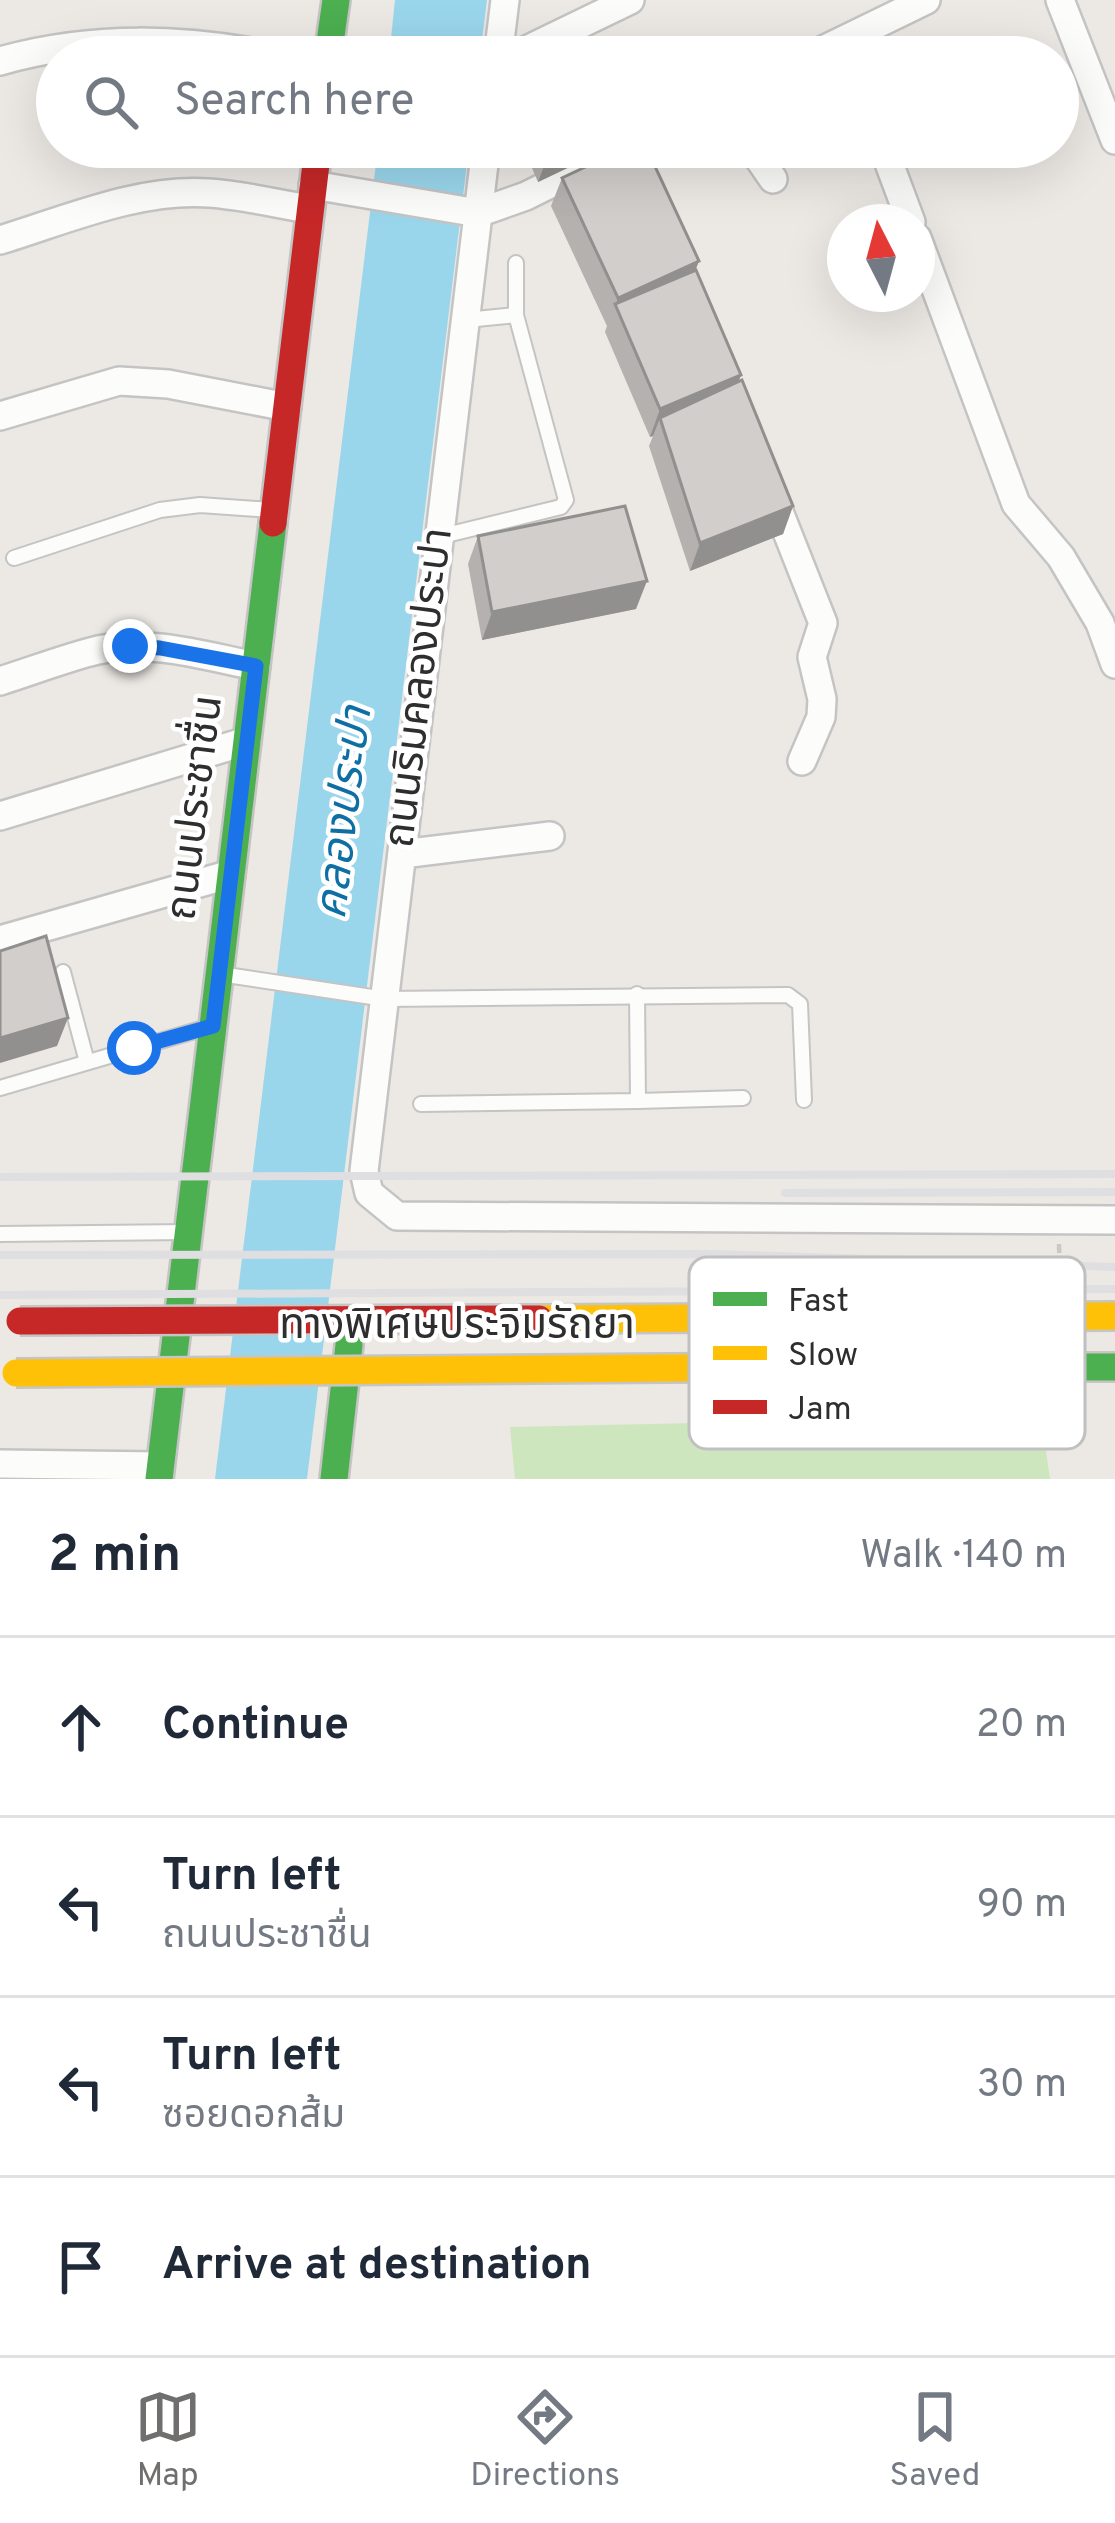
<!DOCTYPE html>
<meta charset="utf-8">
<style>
:root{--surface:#fff;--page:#f6f6f7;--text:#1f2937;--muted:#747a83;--line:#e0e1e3;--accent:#706f6e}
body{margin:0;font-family:Overpass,"Noto Sans Thai",sans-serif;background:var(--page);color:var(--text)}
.compass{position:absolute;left:827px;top:204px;width:108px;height:108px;border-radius:50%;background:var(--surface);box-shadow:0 12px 48px #0002;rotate:354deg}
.stop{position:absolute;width:36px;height:36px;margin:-27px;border:9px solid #1a73e8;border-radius:50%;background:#fff}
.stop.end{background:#1a73e8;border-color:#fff;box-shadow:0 3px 12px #0008}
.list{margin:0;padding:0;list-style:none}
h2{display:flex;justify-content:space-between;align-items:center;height:156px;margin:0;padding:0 48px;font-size:51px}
h2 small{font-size:39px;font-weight:400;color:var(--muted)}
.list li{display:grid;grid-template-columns:78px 1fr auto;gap:36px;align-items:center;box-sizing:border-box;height:180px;padding:0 48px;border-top:3px solid var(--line)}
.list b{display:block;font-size:45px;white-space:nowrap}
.list p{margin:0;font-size:39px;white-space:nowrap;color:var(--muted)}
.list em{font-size:39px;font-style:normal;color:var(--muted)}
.icon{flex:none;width:66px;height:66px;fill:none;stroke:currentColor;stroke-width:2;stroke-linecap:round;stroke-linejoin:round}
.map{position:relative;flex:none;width:1115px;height:1479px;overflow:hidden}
.search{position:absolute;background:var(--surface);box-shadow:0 12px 48px #0002;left:36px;right:36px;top:36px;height:132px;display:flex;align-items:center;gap:30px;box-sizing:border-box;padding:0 42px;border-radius:66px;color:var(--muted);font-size:45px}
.sheet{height:876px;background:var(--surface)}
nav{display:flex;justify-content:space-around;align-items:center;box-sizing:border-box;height:168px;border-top:3px solid var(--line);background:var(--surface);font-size:33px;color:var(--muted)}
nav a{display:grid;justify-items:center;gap:6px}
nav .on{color:var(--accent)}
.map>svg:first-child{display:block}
.green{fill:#cee6be}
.water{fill:#99d6ec}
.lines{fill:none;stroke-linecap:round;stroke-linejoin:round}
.lane-casing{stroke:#c5c4c5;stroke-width:18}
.street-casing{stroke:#c5c4c5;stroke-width:32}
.fast-casing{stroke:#c5c4c5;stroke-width:32}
.jam-casing{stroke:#c5c4c5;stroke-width:32}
.path{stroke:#c9c9c8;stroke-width:4.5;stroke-dasharray:9 6;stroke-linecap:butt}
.lane{stroke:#fcfcfb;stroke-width:14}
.street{stroke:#fcfcfb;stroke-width:27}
.fast{stroke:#4caf50;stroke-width:27}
.jam{stroke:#c62828;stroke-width:27}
.rail{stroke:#dfdfe1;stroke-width:8}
.fast-bridge-casing{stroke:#c6c5c4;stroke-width:32;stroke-linecap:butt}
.slow-bridge-casing{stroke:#c6c5c4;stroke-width:32;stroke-linecap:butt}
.jam-bridge-casing{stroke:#c6c5c4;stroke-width:32;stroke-linecap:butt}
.fast-bridge{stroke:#4caf50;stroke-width:27}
.slow-bridge{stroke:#ffc107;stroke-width:27}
.jam-bridge{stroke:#c62828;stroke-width:27}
.wall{fill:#b4b1af}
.shaded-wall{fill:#92908e}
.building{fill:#d1cecb;stroke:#92908e;stroke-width:3}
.route{stroke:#1a73e8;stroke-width:15}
.labels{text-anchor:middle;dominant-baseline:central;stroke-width:9;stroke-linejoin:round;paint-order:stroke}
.street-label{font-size:42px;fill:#2e2e2e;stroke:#fff}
.water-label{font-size:45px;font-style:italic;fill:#0d6fa3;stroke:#fff}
.key{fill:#fff;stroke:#c0c0c0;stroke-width:3}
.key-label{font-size:33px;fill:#2e2e2e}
</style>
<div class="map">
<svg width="1115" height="1479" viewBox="0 0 1115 1479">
<rect width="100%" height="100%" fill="#ece8e4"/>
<polygon class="green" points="743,1422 1043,1429 1050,1479 515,1479 510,1427"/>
<g class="water">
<polygon points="395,0 487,0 480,57 389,57"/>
<polygon points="378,147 469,147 307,1479 215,1479"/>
</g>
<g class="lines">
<defs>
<g id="lane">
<polyline points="516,315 516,263"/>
<polyline points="438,537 561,507 566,500 516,315 466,320"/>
<polyline points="14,558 160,510 200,505 271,510"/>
<polyline points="63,972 87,1062"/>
<polyline points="220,974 385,999 788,995 800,1004 804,1100"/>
<polyline points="0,1088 208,1027"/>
<polyline points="638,1101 743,1098"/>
<polyline points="421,1104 638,1101 637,994"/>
<polyline points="0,1234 188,1232"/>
</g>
<g id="street">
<polyline points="1060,0 1115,140"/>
<polyline points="498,57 505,0"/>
<polyline points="512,57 630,0"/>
<polyline points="809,57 926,0"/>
<path d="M0,61c92,-26 184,-23 278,-4"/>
<polyline points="486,147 364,1171 369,1193 397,1216 1115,1220"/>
<polyline points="751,147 773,179"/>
<polyline points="883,147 911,222"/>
<polyline points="313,185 478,213 526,196 624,147"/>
<polyline points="917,238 1016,504 1061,557 1100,623 1115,664"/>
<path d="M0,240c66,-20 138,-52 209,-47 33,2 68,11 101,16"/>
<polyline points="0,416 119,381 168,384 287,407"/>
<polyline points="772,494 823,623 812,657 822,699 821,717 802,761"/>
<path d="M0,681c32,-10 65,-23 98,-31 52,-11 107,6 158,16"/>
<polyline points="0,816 247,741"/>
<polyline points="402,854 550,836"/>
<polyline points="0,940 231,874"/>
<polyline points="0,1464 160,1466"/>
</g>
<g id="fast">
<polyline points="328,57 336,0"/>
<polyline points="159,1479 273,523"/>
<polyline points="334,1479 349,1345"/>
</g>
<polyline id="jam" points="273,523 318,147"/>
</defs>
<use href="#lane" class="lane-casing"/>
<use href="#street" class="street-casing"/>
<use href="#fast" class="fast-casing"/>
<use href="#jam" class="jam-casing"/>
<polyline class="path" points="1059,1244 1060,1280"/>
<use href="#lane" class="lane"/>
<use href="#street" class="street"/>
<use href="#fast" class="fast"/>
<use href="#jam" class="jam"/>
<g class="rail">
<polyline points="0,1177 1115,1174"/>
<polyline points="785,1193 1115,1192"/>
<polyline points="0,1255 714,1254 1115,1267"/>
<polyline points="0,1295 1115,1289"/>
</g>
<defs>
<polyline id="fast-bridge" points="801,1367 1115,1367"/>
<g id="slow-bridge">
<polyline points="539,1319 1115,1316"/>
<polyline points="16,1373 801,1367"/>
</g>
<polyline id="jam-bridge" points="20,1321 539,1319"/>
</defs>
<use href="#fast-bridge" class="fast-bridge-casing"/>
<use href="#slow-bridge" class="slow-bridge-casing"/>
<use href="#jam-bridge" class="jam-bridge-casing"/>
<use href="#fast-bridge" class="fast-bridge"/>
<use href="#slow-bridge" class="slow-bridge"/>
<use href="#jam-bridge" class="jam-bridge"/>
</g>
<g class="wall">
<polygon points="523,147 600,147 597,154 538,182"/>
<polygon points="562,178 699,261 695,270 741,375 738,382 793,506 783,534 690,571 649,446 653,436 650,437 605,332 607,326 551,206"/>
<polygon points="478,536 636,609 482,640 468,564"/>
</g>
<g class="shaded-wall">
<polygon points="575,147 600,147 597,154 538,182 546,161"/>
<polygon points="699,261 688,289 616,304 618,298"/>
<polygon points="741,375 731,403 660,418 653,436 650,437 660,409"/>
<polygon points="793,506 783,534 690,571 700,543"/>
<polygon points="647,581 636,609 482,640 492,612"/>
<polygon points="68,1018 57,1046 0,1063 0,1038"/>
</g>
<g class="building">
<polygon points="563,46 569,57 542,57"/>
<polygon points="540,147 575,147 546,161"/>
<polygon points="628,147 646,147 699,261 618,298 562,178"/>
<polygon points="696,270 741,375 660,409 615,304"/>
<polygon points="742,380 793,506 700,543 660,418"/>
<polygon points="625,506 647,581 492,612 478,536"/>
<polygon points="46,936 68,1018 0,1038 0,951"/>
</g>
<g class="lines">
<polyline class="route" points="130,646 160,648 256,666 213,1026 134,1048"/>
</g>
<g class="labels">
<g class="street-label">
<text transform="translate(421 688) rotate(-83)">ถนนริมคลองประปา</text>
<text transform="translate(197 808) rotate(-83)">ถนนประชาชื่น</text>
<text x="457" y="1327">ทางพิเศษประจิมรัถยา</text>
</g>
<g class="water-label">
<text transform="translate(346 813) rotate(-83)">คลองประปา</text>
</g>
</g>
<rect x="689" y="1257" width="396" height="192" rx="18" class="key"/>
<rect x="713" y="1292" width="54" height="14" fill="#4caf50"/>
<rect x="713" y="1346" width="54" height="14" fill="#ffc107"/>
<rect x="713" y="1400" width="54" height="14" fill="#c62828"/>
<g class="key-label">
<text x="788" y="1311">Fast</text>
<text x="788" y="1365">Slow</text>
<text x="788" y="1419">Jam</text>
</g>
</svg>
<svg class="compass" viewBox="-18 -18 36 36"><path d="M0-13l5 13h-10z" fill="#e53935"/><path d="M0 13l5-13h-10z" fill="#747a83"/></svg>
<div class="stop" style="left:134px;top:1048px"></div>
<div class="stop end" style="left:130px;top:646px"></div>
<div class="search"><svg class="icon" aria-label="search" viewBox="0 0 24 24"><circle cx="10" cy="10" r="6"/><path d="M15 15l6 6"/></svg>Search here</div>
</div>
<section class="sheet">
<h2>2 min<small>Walk · 140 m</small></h2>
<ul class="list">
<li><svg class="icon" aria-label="ahead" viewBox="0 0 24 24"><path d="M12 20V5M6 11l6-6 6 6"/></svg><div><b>Continue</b></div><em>20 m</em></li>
<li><svg class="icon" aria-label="left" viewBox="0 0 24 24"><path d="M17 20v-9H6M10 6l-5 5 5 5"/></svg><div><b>Turn left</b><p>ถนนประชาชื่น</p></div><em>90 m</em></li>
<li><svg class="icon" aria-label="left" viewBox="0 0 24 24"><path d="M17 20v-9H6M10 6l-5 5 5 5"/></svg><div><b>Turn left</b><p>ซอยดอกส้ม</p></div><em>30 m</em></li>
<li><svg class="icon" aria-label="arrive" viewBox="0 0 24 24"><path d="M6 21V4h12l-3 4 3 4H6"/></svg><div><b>Arrive at destination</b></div></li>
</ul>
</section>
<nav>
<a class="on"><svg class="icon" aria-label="map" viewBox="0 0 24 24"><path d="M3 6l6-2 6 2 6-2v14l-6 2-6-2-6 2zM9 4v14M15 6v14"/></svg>Map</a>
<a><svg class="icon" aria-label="directions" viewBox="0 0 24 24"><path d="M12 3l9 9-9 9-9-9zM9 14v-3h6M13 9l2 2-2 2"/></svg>Directions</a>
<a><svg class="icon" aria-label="saved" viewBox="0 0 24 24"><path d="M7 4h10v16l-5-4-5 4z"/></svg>Saved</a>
</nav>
